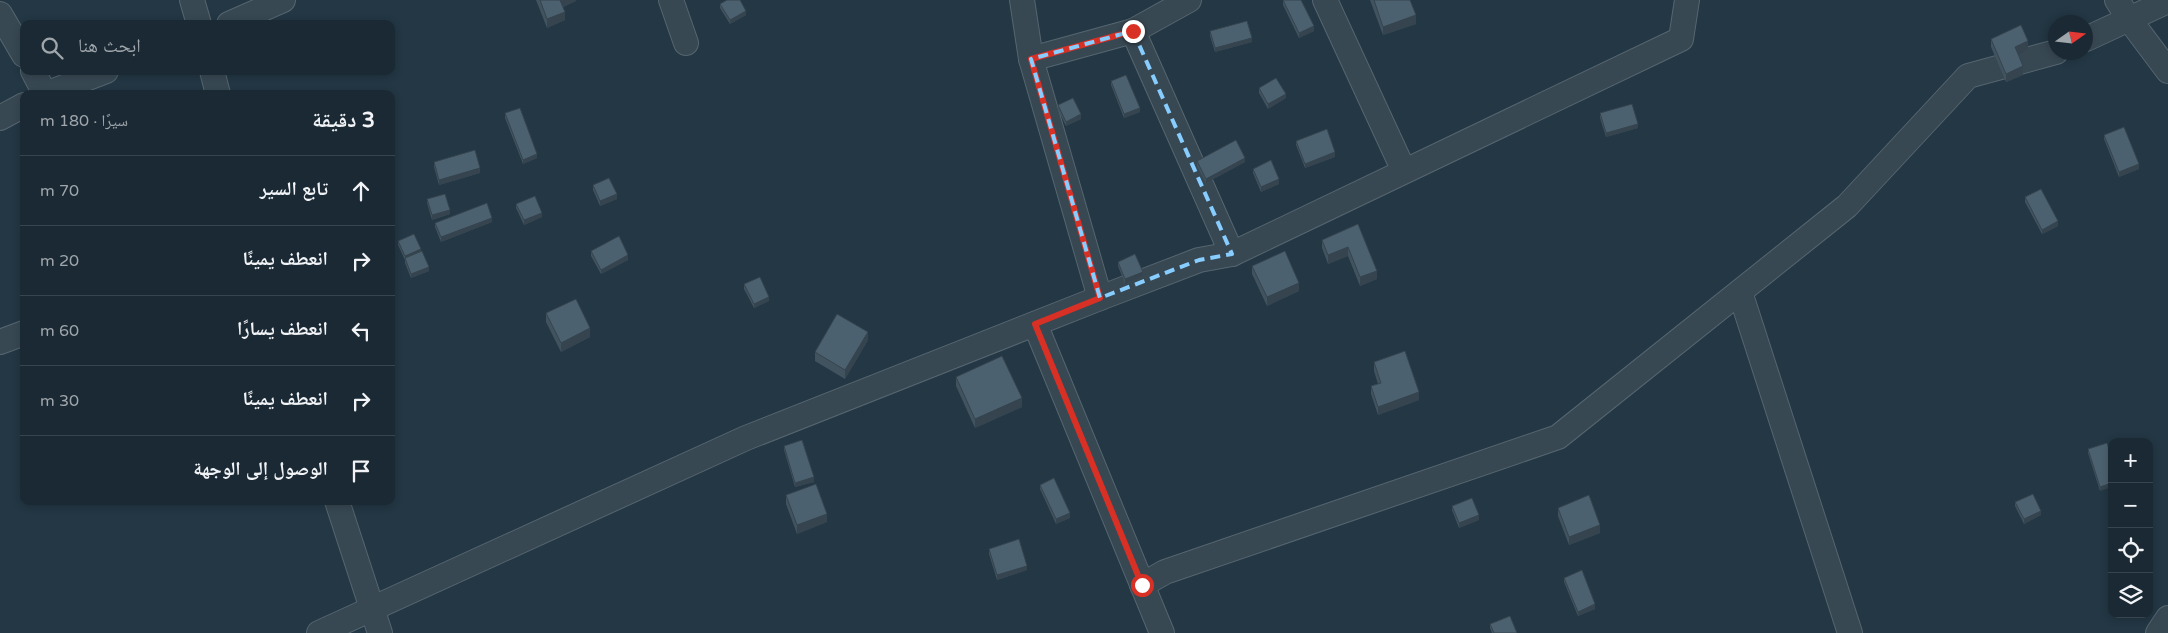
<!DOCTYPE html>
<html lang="ar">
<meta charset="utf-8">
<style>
:root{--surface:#1a2933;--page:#23313b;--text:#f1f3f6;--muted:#9fa6ac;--line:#38454e}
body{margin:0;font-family:"Varela Round","Noto Naskh Arabic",sans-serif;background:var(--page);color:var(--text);direction:rtl}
.controls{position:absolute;right:15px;bottom:15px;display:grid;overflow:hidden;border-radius:10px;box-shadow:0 2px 8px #0003}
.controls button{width:45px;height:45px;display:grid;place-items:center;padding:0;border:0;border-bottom:1px solid var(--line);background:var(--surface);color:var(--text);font:25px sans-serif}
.compass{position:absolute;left:2048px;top:15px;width:45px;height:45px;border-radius:50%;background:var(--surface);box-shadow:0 2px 8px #0003;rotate:76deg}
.stop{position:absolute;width:15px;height:15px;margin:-11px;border:4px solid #d93025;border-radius:50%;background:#fff}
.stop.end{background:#d93025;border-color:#fff;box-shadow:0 1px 5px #0008}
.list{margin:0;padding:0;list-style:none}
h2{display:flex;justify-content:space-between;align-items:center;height:65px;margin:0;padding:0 20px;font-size:21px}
h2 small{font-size:16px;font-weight:400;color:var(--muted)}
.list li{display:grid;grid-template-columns:32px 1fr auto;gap:15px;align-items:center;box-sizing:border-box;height:70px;padding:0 20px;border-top:1px solid var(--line)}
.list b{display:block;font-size:19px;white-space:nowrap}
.list em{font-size:16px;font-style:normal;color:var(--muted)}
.icon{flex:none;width:28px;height:28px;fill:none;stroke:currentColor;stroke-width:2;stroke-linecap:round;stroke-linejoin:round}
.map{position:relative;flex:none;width:2168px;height:633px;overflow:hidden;direction:ltr}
.search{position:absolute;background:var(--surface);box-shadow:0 2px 8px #0003;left:20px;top:20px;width:375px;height:55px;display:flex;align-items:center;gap:12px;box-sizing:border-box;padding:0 18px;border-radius:10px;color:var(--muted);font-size:19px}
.panel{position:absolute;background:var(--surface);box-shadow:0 2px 8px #0003;left:20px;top:90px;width:375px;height:415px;border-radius:10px;direction:rtl}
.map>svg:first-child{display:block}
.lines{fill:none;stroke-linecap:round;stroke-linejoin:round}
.minor-casing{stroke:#566670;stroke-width:26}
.minor{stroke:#384853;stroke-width:24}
.wall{fill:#41535f}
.shaded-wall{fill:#35444e}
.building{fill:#4c616f;stroke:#35444e}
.route{stroke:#d93025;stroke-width:6}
.marked{fill:none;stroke:#88cdff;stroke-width:4;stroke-dasharray:10 6;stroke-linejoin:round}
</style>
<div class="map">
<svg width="2168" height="633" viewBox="0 0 2168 633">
<rect width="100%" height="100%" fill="#233744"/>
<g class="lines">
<defs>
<g id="minor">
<polyline points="192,0 199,24"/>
<polyline points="671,0 686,43"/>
<polyline points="1022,0 1031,59 1100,298"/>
<polyline points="1325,0 1404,171"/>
<polyline points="2117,0 2129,19 2168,71"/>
<polyline points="0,14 24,55"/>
<polyline points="229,24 283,0"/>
<polyline points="1133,31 1232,254"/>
<polyline points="2086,39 2168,1"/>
<polyline points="1031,59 1133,31 1189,0"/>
<polyline points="33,71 45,94"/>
<polyline points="212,71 218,94"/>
<polyline points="46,94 106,71"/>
<polyline points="0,118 24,105"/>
<polyline points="1740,292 1850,633"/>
<polyline points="1035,324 1162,633"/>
<polyline points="0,342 24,333"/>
<polyline points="337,501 380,633"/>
<polyline points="1142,585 1165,572 1558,437 1847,206 1968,76 2056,52"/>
<polyline points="319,633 746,438 1100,298 1199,260 1232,254 1681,39 1687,0"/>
<polyline points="2158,633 2168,618"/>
</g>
</defs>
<use href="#minor" class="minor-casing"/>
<use href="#minor" class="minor"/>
</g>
<g class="wall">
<polygon points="536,0 576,0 576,1 563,7 565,20 547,28"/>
<polygon points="1283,0 1314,31 1299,38 1283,5"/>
<polygon points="1370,0 1410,0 1416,24 1383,35"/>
<polygon points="720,4 746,15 730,24 720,8"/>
<polygon points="1210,31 1252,42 1215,52 1210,36"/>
<polygon points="1991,39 2028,50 2018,54 2023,75 2006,82 1991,47"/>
<polygon points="1111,81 1140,112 1124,118 1111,85"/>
<polygon points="1259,88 1286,98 1268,109 1259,93"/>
<polygon points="1058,105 1081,119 1066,126 1058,110"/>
<polygon points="505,113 537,158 523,164 505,118"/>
<polygon points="1600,113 1638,128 1606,137 1600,118"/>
<polygon points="2104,135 2139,169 2119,177 2104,139"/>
<polygon points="1296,141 1335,157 1305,168 1296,145"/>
<polygon points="1197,161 1245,162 1206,183 1197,166"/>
<polygon points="434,162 480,173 439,185 434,167"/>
<polygon points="1253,169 1279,184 1261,192 1253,173"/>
<polygon points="593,185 617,199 600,206 593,190"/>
<polygon points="2025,197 2058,226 2042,234 2025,202"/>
<polygon points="427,199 450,214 432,220 427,203"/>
<polygon points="516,204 542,217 524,225 516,208"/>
<polygon points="492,222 441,242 435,227 435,223"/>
<polygon points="1358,224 1377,279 1360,286 1348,256 1328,264 1322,248 1322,240"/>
<polygon points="398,241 421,252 429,271 411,278 405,263 405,260 398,245"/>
<polygon points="591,251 628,260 601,274 591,256"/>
<polygon points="1118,262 1143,276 1125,284 1118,266"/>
<polygon points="1252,266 1299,291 1267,306 1252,274"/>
<polygon points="744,284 769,301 754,308 744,289"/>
<polygon points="546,313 590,337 561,352 546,322"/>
<polygon points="868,340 845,379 815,361 815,352"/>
<polygon points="1374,362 1419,400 1378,415 1371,394 1371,386 1378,384 1374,371"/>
<polygon points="956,377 1022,407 975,428 956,386"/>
<polygon points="2107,443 2100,491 2088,453 2088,449"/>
<polygon points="784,446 814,482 795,487 784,450"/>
<polygon points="1040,485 1070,518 1056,524 1040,489"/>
<polygon points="786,495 827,522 797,534 786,504"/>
<polygon points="2015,502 2041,515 2024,524 2015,506"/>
<polygon points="1452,506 1479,520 1459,528 1452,510"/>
<polygon points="1558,508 1600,533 1569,545 1558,516"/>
<polygon points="989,549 1027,570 997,580 989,554"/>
<polygon points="1564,578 1595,609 1578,616 1564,582"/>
<polygon points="1490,624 1517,633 1492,633 1490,628"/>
</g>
<g class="shaded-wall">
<polygon points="560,0 576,0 576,1 560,8"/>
<polygon points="746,11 746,15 730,24 730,20"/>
<polygon points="565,12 565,20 547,28 547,19"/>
<polygon points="1416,15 1416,24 1383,35 1383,27"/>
<polygon points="1314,26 1314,31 1299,38 1299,33"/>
<polygon points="1252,38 1252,42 1215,52 1215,48"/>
<polygon points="2028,41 2028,50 2015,56 2015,47"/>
<polygon points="2023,66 2023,75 2006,82 2006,74"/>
<polygon points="1286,94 1286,98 1268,109 1268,104"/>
<polygon points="1140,108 1140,112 1124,118 1124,114"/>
<polygon points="1081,114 1081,119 1066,126 1066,122"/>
<polygon points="1638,124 1638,128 1606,137 1606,133"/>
<polygon points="1335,152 1335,157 1305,168 1305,164"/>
<polygon points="537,154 537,158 523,164 523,160"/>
<polygon points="1245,158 1245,162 1206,183 1206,179"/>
<polygon points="2139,164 2139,169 2119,177 2119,172"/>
<polygon points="480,168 480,173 439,185 439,180"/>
<polygon points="1279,179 1279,184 1261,192 1261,187"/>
<polygon points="617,194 617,199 600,206 600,201"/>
<polygon points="450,210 450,214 432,220 432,215"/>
<polygon points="542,213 542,217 524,225 524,220"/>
<polygon points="492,218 492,222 441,242 441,237"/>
<polygon points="2058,221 2058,226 2042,234 2042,230"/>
<polygon points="1348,247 1348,256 1328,264 1328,255"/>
<polygon points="421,249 421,253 405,260 405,256"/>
<polygon points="628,255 628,260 601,274 601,270"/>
<polygon points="429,267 429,271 411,278 411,274"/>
<polygon points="1377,271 1377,279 1360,286 1360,277"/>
<polygon points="1143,272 1143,276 1125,284 1125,279"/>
<polygon points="1299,283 1299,291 1267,306 1267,297"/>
<polygon points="769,297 769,301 754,308 754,304"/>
<polygon points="590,328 590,337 561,352 561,343"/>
<polygon points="868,332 868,340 845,379 845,370"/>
<polygon points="1419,392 1419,400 1378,415 1378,407"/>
<polygon points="1022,398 1022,407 975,428 975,419"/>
<polygon points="814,477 814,482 795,487 795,483"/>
<polygon points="2112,483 2112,487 2100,491 2100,487"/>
<polygon points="2041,511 2041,515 2024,524 2024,519"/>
<polygon points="1070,513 1070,518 1056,524 1056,519"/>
<polygon points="827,514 827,522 797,534 797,525"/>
<polygon points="1479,515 1479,520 1459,528 1459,523"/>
<polygon points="1600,525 1600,533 1569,545 1569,537"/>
<polygon points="1027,566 1027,570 997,580 997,575"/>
<polygon points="1595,604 1595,609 1578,616 1578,612"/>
</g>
<g class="building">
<polygon points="540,0 560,0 565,12 547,19"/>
<polygon points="727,0 740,0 746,11 730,20 720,4"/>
<polygon points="1283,0 1301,0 1314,26 1299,33"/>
<polygon points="1374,0 1410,0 1416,15 1383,27"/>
<polygon points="1247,21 1252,38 1215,48 1210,31"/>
<polygon points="2021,25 2028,41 2015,47 2023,66 2006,74 1991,39"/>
<polygon points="1126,75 1140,108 1124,114 1111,81"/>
<polygon points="1276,78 1286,94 1268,104 1259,88"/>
<polygon points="1073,98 1081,114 1066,122 1058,105"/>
<polygon points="1632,104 1638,124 1606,133 1600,113"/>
<polygon points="520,108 537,154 523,160 505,113"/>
<polygon points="2124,127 2139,164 2119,172 2104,135"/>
<polygon points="1327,129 1335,152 1305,164 1296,141"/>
<polygon points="1236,140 1245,158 1206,179 1197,161"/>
<polygon points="475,150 480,168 439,180 434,162"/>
<polygon points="1271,160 1279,179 1261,187 1253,169"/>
<polygon points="609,178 617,194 600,201 593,185"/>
<polygon points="2041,189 2058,221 2042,230 2025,197"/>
<polygon points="445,194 450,210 432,215 427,199"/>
<polygon points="535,196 542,213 524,220 516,204"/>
<polygon points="487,203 492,218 441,237 435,223"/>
<polygon points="1358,224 1377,271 1360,277 1348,247 1328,255 1322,240"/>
<polygon points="414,234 421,249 405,256 398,241"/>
<polygon points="619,236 628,255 601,270 591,251"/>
<polygon points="422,251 429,267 411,274 405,258"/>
<polygon points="1285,251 1299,283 1267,297 1252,266"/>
<polygon points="1135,254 1143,272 1125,279 1118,262"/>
<polygon points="760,277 769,297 754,304 744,284"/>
<polygon points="576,299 590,328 561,343 546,313"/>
<polygon points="837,314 868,332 845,370 815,352"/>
<polygon points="1405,351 1419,392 1378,407 1371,386 1381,383 1374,362"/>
<polygon points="1002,356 1022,398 975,419 956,377"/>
<polygon points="802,440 814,477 795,483 784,446"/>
<polygon points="2107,443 2112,459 2112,483 2100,487 2088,449"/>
<polygon points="1054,478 1070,513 1056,519 1040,485"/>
<polygon points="816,484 827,514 797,525 786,495"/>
<polygon points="2033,494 2041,511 2024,519 2015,502"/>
<polygon points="1589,495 1600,525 1569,537 1558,508"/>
<polygon points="1472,498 1479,515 1459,523 1452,506"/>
<polygon points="1019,539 1027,566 997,575 989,549"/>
<polygon points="1582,570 1595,604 1578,612 1564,578"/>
<polygon points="1510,616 1517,633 1494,633 1490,624"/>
</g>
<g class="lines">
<polyline class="route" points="1133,31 1031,59 1100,298 1035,324 1142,585"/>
</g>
<path class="marked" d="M1133,31l99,223 -33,6 -99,38 -69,-239z"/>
</svg>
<div class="controls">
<button>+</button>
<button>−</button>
<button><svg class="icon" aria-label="locate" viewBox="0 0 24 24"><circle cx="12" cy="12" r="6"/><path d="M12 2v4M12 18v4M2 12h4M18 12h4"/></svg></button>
<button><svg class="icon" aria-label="layers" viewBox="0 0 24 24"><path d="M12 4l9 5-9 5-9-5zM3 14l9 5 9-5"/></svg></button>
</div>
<svg class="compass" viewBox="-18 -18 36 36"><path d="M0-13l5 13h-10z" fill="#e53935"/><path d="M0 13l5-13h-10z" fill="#9fa6ac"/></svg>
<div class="stop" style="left:1142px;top:585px"></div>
<div class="stop end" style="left:1133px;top:31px"></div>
<div class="search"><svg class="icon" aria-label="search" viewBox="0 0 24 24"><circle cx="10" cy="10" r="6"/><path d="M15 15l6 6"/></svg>ابحث هنا</div>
<section class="panel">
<h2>3 دقيقة<small>سيرًا · 180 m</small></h2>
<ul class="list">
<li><svg class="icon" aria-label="ahead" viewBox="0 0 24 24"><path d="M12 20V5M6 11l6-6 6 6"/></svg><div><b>تابع السير</b></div><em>70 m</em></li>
<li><svg class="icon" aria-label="right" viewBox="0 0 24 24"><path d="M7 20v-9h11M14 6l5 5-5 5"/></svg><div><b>انعطف يمينًا</b></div><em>20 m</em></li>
<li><svg class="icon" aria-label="left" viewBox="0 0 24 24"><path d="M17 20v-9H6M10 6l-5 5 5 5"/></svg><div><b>انعطف يسارًا</b></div><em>60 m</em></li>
<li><svg class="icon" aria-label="right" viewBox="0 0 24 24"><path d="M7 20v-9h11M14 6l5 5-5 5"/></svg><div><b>انعطف يمينًا</b></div><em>30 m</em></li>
<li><svg class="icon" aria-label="arrive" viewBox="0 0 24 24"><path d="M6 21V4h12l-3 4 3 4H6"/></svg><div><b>الوصول إلى الوجهة</b></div></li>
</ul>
</section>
</div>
